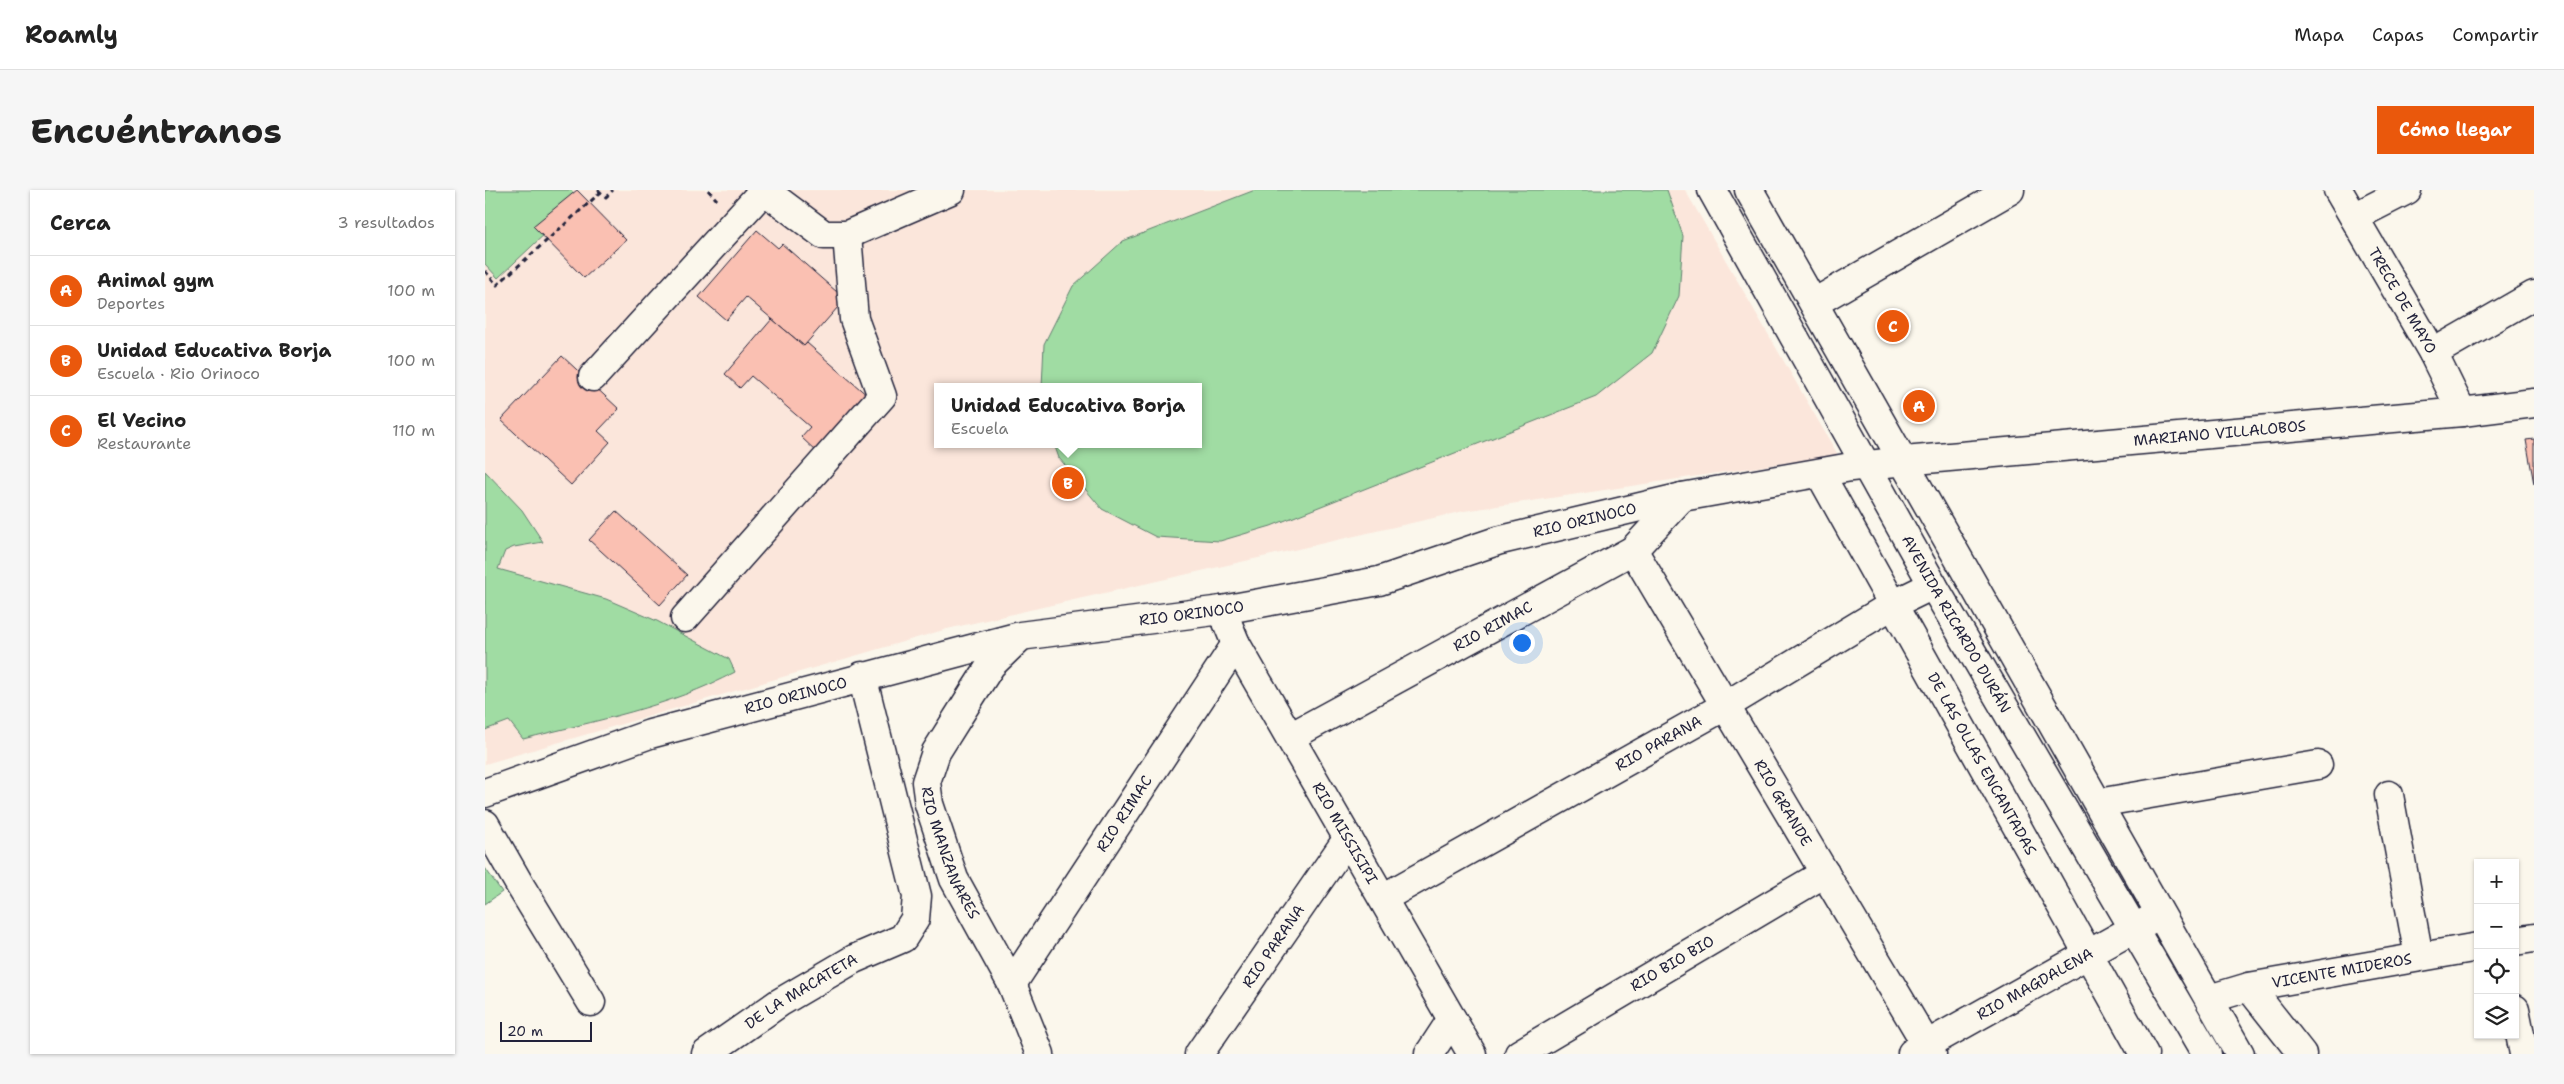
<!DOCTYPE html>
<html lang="es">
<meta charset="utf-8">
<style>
:root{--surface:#fff;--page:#f6f6f6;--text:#222;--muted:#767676;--line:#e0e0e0;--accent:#ea580c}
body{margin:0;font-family:"Shantell Sans",sans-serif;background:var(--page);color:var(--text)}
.controls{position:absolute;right:15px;bottom:15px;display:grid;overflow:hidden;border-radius:0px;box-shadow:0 1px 4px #0004}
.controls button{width:45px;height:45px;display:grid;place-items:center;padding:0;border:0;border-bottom:1px solid var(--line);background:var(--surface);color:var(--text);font:25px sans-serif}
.scale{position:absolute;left:15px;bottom:12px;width:92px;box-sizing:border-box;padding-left:5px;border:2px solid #22223b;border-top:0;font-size:14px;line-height:18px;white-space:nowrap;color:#22223b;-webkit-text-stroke:4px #fbf7ec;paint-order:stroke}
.you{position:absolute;left:1036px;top:452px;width:18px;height:18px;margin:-12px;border:4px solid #fff;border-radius:50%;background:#1a73e8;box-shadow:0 0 0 8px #1a73e833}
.badge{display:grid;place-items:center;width:32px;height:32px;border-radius:50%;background:var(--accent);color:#fff;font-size:16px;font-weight:700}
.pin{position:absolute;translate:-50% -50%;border:2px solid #fff;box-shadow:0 1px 5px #0006}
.popup{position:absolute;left:449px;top:193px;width:268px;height:65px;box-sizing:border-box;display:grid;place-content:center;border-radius:0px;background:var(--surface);filter:drop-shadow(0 1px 4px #0005);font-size:16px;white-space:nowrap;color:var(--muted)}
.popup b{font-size:19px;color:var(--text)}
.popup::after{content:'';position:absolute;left:50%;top:100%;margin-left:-10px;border:10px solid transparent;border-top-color:var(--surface)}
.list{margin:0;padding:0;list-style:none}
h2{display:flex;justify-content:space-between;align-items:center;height:65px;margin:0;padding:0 20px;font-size:21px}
h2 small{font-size:16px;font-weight:400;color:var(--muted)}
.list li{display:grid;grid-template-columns:32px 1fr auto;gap:15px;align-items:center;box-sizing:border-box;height:70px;padding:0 20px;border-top:1px solid var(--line)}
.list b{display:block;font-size:19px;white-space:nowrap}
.list p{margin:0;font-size:16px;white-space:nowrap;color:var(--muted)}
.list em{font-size:16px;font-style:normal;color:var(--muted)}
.icon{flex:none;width:28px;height:28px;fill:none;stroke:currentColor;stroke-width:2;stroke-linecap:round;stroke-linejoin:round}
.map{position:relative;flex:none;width:2049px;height:864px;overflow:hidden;border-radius:0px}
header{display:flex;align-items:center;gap:30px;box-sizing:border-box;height:70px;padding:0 25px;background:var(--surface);border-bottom:1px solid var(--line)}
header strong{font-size:24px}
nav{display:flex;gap:28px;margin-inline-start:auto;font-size:18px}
.intro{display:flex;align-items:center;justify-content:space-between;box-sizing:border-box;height:120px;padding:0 30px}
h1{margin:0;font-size:35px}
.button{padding:12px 22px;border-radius:0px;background:var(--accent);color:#fff;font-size:18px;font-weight:700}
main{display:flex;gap:30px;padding:0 30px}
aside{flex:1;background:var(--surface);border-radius:0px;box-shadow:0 1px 4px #0004}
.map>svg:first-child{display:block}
.built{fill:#fbe6db;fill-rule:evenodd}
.green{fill:#a0dca3;stroke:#617f6f}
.building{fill:#fac0b2;stroke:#22223b}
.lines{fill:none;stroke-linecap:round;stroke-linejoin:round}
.minor-casing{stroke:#22223b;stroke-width:31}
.path{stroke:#22223b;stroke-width:3;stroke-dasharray:5 4;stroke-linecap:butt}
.minor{stroke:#fbf7ec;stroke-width:28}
.labels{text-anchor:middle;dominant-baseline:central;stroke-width:4;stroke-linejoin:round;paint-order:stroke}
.street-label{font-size:15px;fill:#22223b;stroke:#fbf7ec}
</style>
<header>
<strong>Roamly</strong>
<nav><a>Mapa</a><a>Capas</a><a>Compartir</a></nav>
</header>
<div class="intro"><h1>Encuéntranos</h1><a class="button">Cómo llegar</a></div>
<main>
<aside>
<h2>Cerca<small>3 resultados</small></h2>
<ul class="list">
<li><span class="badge">A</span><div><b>Animal gym</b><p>Deportes</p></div><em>100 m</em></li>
<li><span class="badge">B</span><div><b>Unidad Educativa Borja</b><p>Escuela · Rio Orinoco</p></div><em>100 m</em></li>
<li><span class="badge">C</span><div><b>El Vecino</b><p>Restaurante</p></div><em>110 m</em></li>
</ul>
</aside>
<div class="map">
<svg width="2049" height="864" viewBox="0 0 2049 864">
<rect width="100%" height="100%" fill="#fbf7ec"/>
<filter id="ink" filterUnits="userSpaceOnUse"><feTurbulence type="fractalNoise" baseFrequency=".02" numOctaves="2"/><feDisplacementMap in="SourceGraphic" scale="10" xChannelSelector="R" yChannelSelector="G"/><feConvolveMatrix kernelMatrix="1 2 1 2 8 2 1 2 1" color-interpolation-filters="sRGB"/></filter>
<g filter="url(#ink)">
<path class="built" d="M0,0h1200l153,265 -374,56 -517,118 -462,135zM453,197h260v57h-260z"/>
<g class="green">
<polygon points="0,0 86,0 96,10 13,88 0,74"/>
<polygon points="770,0 1182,0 1198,46 1194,106 1167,163 1111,207 786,336 735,351 671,347 617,319 574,268 569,254 713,254 713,197 557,197 559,154 588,96 638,51"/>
<path d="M0,281l37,39 21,32 -29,5 -9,4 -7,18 108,30 51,22 72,38 6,13c-65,35 -141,49 -212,67l-14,-18 -24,9z"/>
<polygon points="0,678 17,702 0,714"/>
</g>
<g class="building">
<polygon points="92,0 141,50 99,88 48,36"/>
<polygon points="272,40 293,58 297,54 360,109 319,156 261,107 241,130 214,107"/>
<polygon points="287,129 319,156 322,153 383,206 333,263 316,247 325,237 266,186 255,198 240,184"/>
<polygon points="77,166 134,219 113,241 125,252 86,295 16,230"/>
<polygon points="2049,249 2049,294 2041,250"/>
<polygon points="131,321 202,385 175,415 104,350"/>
</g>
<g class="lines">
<defs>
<g id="minor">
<path id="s1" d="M1227,0l221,395 274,469"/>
<polyline points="1264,0 1755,864"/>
<path id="s2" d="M1853,0l95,163 29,59"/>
<polyline points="1869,27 1922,0"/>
<polyline points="1329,113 1525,0"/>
<polyline points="1948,163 2049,105"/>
<polyline points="108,187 279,0 339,45 362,45 466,0"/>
<path id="s3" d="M1335,284l324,580"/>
<path id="s4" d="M1148,360l299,504"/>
<path id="s5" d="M737,420l14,34 236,410"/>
<polyline points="200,428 397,206 369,129 362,45"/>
<path id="s6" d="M535,447l-29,28 -18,28 -37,59 -10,30 3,22 25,75 58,105 28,70"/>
<path id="s7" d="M805,547l343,-187 49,-53"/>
<path id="s8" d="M0,603l165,-59 370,-98 202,-26 157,-29 118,-40 185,-44 169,-30 53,-6 558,-49 72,-9"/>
<polyline points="1904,605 1934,767"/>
<polyline points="1613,613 1833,575"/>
<polyline points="0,634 36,697 106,812"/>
<path id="s9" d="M898,708l342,-192 169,-102 39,-19"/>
<polyline points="2030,751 2049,748"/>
<path id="s10" d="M527,794l224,-340"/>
<polyline points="1764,797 1817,864"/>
<path id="s11" d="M1724,809l40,-12 229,-40"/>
<polyline points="2030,819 2039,864"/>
<path id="s12" d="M1427,863l239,-134"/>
<path id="s13" d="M221,864l73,-51 75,-44 49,-21 12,-19 2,-23 -55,-220"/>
<path id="s14" d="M714,864l149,-216"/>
<polyline points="944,864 967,829"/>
<path id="s15" d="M1034,864l306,-181"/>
</g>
</defs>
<use href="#minor" class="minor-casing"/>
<g class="path">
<polyline points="113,0 121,7 128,0"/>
<polyline points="223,0 232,10"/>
<polyline points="0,81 12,95 116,2"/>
</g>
<use href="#minor" class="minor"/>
</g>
</g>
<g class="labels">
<g class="street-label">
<text stroke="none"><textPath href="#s2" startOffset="128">TRECE DE MAYO</textPath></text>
<text stroke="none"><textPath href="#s8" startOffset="1778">MARIANO VILLALOBOS</textPath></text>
<text stroke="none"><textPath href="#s8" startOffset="1136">RIO ORINOCO</textPath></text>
<text stroke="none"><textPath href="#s8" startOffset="731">RIO ORINOCO</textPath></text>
<text stroke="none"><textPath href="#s1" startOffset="498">AVENIDA RICARDO DURÁN</textPath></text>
<text stroke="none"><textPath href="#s7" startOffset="231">RIO RIMAC</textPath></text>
<text stroke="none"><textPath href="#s8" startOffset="326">RIO ORINOCO</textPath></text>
<text stroke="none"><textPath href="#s9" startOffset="316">RIO PARANA</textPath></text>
<text stroke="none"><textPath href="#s3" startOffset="332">DE LAS OLLAS ENCANTADAS</textPath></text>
<text stroke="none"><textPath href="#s4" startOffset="294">RIO GRANDE</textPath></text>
<text stroke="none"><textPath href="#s10" startOffset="204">RIO RIMAC</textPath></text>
<text stroke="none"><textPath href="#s5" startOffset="255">RIO MISSISIPI</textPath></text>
<text stroke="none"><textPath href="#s6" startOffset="250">RIO MANZANARES</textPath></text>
<text stroke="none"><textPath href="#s14" startOffset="131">RIO PARANA</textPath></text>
<text stroke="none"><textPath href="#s15" startOffset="178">RIO BIO BIO</textPath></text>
<text stroke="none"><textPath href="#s11" startOffset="136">VICENTE MIDEROS</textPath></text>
<text stroke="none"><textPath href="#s12" startOffset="141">RIO MAGDALENA</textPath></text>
<text stroke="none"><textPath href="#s13" startOffset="114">DE LA MACATETA</textPath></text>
</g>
</g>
</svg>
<div class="controls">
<button>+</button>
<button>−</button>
<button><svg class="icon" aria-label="locate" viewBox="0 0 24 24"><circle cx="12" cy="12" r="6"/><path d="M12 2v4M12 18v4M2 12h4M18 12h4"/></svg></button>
<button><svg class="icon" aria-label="layers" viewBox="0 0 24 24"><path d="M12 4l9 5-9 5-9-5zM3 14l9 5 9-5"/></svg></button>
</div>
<div class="scale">20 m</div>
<div class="you"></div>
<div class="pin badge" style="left:1434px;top:216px">A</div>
<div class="pin badge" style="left:583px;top:293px">B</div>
<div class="popup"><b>Unidad Educativa Borja</b>Escuela</div>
<div class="pin badge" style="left:1408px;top:136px">C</div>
</div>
</main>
